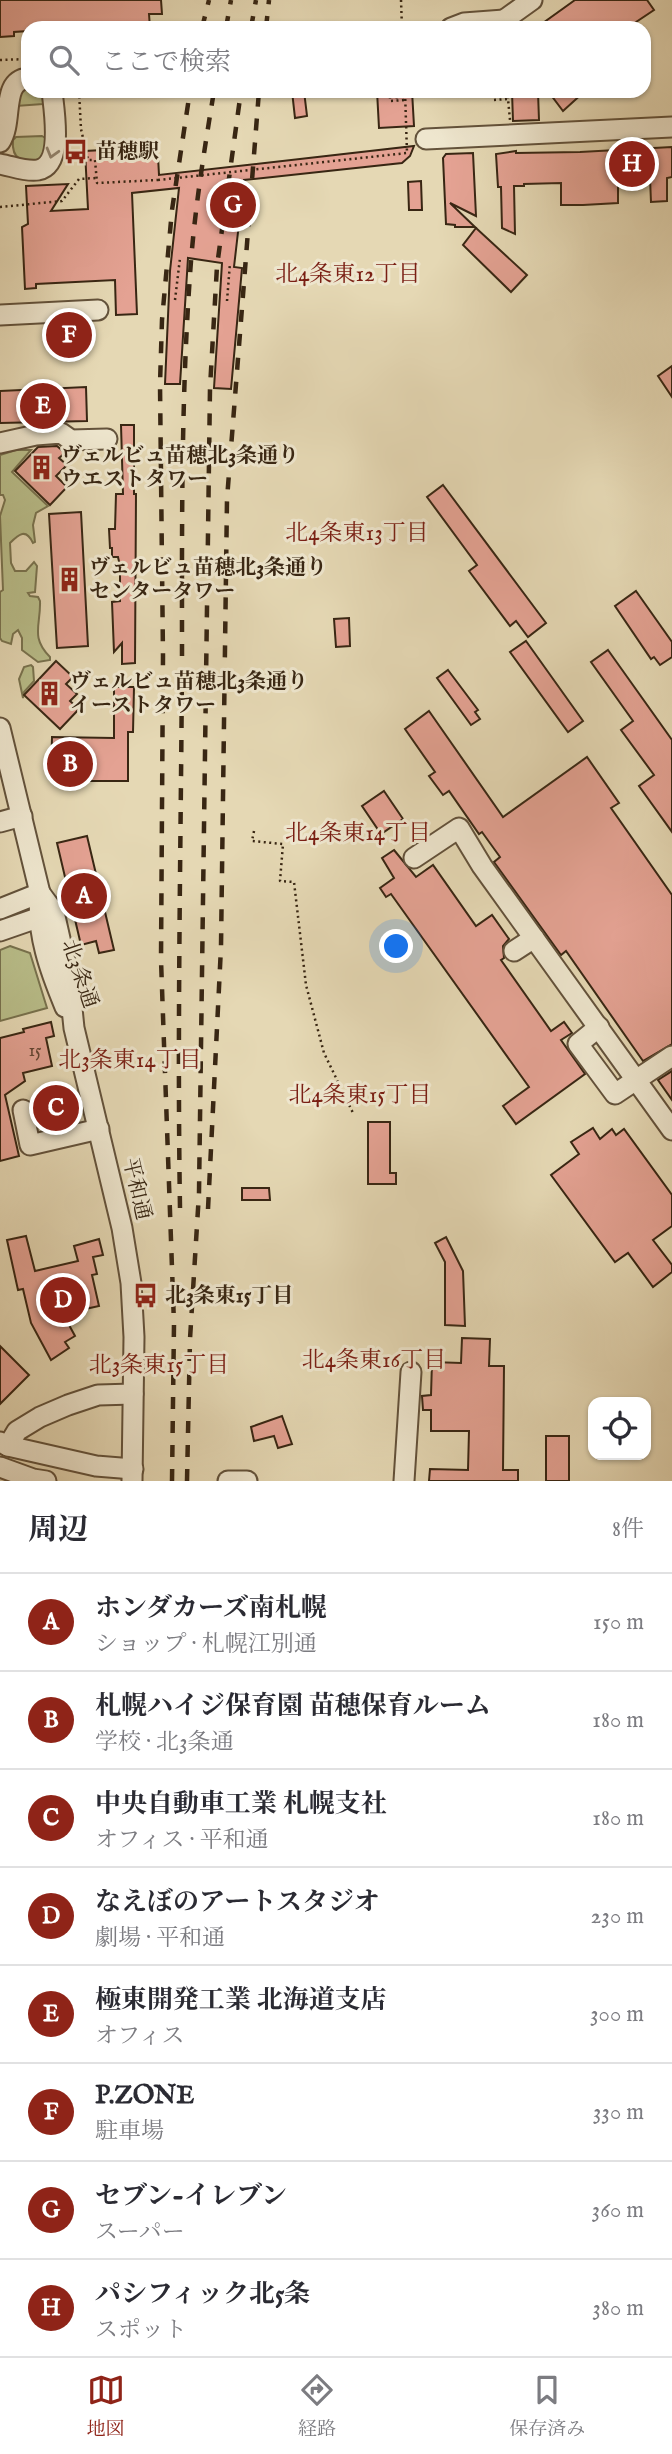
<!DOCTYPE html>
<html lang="ja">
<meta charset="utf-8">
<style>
:root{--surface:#fff;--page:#f7f7f7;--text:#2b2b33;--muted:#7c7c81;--line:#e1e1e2;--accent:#8f2418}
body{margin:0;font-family:"IM FELL English","Noto Serif JP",serif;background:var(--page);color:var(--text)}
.controls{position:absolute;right:21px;bottom:21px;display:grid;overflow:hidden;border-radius:14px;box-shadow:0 2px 5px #0004}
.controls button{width:63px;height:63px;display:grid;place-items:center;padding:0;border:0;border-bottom:2px solid var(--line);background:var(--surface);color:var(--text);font:35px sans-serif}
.you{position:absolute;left:397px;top:947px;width:24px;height:24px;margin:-18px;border:5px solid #fff;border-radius:50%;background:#1a73e8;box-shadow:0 0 0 10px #1a73e833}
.badge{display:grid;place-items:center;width:46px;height:46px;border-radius:50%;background:var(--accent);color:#fff;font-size:23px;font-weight:700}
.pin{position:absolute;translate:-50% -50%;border:4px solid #fff;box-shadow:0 2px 7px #0006}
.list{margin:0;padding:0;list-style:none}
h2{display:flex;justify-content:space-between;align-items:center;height:91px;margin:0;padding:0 28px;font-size:30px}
h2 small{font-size:23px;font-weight:400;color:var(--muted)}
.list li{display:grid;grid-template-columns:46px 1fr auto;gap:21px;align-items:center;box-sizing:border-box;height:98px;padding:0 28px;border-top:2px solid var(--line)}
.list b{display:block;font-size:26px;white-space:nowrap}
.list p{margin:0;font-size:23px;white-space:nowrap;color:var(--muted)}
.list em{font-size:23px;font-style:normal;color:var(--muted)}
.icon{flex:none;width:38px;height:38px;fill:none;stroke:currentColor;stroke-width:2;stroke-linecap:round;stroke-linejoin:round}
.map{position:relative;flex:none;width:672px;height:1481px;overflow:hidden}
.search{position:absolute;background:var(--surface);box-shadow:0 2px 5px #0004;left:21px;right:21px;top:21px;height:77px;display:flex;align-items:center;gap:18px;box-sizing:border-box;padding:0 24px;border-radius:21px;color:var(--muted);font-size:26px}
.sheet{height:875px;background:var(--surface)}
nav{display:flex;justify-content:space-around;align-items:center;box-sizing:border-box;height:98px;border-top:2px solid var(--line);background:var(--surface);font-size:19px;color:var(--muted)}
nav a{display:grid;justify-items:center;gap:4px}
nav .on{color:var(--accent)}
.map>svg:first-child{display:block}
.green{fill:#b9be8a;stroke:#78724e;stroke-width:2}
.building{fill:#e4a293;stroke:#382613;stroke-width:2}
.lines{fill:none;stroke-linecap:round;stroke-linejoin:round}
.minor-casing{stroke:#63523b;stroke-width:23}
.path{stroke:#382613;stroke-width:2.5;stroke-dasharray:2 3.5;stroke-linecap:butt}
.minor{stroke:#eee6ce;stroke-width:19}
.rail{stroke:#382613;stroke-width:4.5;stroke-dasharray:12 12;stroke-linecap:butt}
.path-bridge{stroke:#382613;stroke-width:2.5;stroke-dasharray:2 3.5;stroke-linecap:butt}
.oneway{stroke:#938670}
.labels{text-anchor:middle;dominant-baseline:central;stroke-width:6;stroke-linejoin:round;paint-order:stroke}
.number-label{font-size:18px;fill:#634533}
.poi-label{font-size:21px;font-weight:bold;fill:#382613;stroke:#eee6ce;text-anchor:start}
.street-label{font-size:21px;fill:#382613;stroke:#eee6ce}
.neighbourhood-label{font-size:23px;fill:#7a1f14;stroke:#eee6ce}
</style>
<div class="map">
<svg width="672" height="1481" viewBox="0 0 672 1481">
<rect width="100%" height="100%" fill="#e5d8b4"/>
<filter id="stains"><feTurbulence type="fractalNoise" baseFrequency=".00286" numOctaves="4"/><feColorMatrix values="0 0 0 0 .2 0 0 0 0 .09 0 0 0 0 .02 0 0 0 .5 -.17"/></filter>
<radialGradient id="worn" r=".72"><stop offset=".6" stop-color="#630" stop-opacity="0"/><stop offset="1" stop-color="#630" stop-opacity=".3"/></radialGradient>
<g class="green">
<polygon points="28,86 28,91 42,91 46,101 43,104 16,106 11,95"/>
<path d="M42,136l5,3 -5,22c-18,2 -31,0 -29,-21l3,-3z"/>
<path d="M16,450h15l-19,22 36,34 -12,7 -3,12 2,17 -2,1c-7,-15 -14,-9 -23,0l1,20 4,8h11l8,-9 3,4 -2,26 -7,1 2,3 8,1 2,4c1,24 -10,36 10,56v3l-12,2 -16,-12v-12l-4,-8 -5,4 -2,10 -9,-3 -2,-3v-46l3,-2 -3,-74 5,-16 -2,-5h-3v-40z"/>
<polygon points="31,665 33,667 34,681 24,692 23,698 19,679 24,667"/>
<polygon points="10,946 30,953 47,1008 0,1021 0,950"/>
</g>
<g class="building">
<polygon points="0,0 161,0 162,14 149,14 150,28 28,28 28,31 14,32 14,36 0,37"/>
<polygon points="575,0 647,0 654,10 627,28 536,28"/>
<polygon points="292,91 304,91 307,116 295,118"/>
<polygon points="377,91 412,91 414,126 379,128"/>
<polygon points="548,91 585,91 563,111"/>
<polygon points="512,92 538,92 539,120 513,121"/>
<polygon points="414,146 410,156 402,163 244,180 234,267 242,268 231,389 214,388 222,263 188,258 180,384 165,384 170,271 179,188 132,193 137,314 116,315 115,280 36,284 36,288 25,289 22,227 28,224 26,186 68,184 51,211 88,209 85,151 122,149 130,158 158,156 159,175"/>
<polygon points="672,147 672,177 667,178 667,201 651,202 650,178 618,180 618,203 583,205 561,205 561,183 524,184 524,186 514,186 515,234 502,228 501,187 498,187 496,154 516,151 516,153 580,152"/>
<polygon points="473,153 476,216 450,203 475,227 455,227 455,225 446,224 443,158 446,154"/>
<polygon points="421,181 422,210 409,210 408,182"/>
<polygon points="476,228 527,275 511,292 463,245"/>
<polygon points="672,366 672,397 658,376"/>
<polygon points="86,387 87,421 0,423 0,391"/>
<polygon points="121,425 134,425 134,494 136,494 135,663 122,664 122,643 114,652 112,602 120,601 120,566 118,557 112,557 112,548 110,548 109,529 115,529 116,494 123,494"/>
<polygon points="57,446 65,453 59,458 67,465 56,476 67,487 50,505 15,471 38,447"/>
<polygon points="443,485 546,623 528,637 516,621 510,626 469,571 477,565 427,497"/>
<polygon points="81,512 88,646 57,648 49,514"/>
<polygon points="636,591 672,642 672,657 660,665 654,657 651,659 615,606"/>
<polygon points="349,618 350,646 336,647 334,619"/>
<polygon points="526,641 583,721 568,732 510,652"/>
<polygon points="608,650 672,740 672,832 639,786 654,775 621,730 633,721 591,662"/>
<polygon points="56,661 73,677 66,684 77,694 70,701 79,709 60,729 24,695"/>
<polygon points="448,670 478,710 475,712 480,719 471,725 437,678"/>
<polygon points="114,687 134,687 133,732 128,732 128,781 51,781 52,737 114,738"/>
<polygon points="429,711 503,817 587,757 619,803 611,808 672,895 672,1044 643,1061 566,951 561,955 494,862 500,857 482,832 479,834 449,791 443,795 429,776 435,772 405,729"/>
<polygon points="384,791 403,819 381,834 362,806"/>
<polygon points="87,836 114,950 99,953 96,941 81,945 57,843"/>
<polygon points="394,850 416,877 433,865 476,926 492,915 509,939 503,946 504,958 501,960 551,1031 564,1022 572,1033 561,1040 585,1074 516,1124 503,1106 529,1087 391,894 386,897 380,888 394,878 382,858"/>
<polygon points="51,1022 54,1036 46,1038 52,1066 23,1073 25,1081 5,1095 19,1156 0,1161 0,1038 24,1032 23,1029"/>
<polygon points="672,1071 672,1100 658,1080"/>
<polygon points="65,1089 72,1121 49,1127 42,1095"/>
<polygon points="368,1122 390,1122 390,1173 396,1173 396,1184 368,1184"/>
<polygon points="593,1128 600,1139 612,1129 616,1135 624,1129 672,1195 672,1226 653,1240 672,1265 672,1272 653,1287 628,1253 615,1262 551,1175 579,1154 571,1142"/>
<polygon points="242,1188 269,1188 270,1200 242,1200"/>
<polygon points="26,1236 35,1271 78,1261 74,1246 99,1239 103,1255 93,1257 97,1274 92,1275 99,1306 63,1314 75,1336 65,1342 69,1348 51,1360 31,1323 23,1289 18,1290 7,1240"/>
<polygon points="446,1237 463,1271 465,1326 445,1325 445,1262 435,1243"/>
<polygon points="462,1338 490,1339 489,1366 504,1366 503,1470 518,1470 518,1481 429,1481 430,1469 468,1470 469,1431 431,1431 431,1410 423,1410 422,1396 431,1395 432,1362 461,1363"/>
<polygon points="0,1346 29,1375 0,1404"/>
<polygon points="282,1416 292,1444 278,1448 274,1436 254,1441 251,1427"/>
<rect x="546" y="1436" width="23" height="45"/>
</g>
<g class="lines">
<defs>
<g id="minor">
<polyline points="451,28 464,23 504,20"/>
<polyline points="497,28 504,20 532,0"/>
<polyline points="426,139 672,127"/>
<path d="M0,142c14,-21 0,-61 28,-64"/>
<path d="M0,164c12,2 25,8 38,6 26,-5 16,-59 14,-79"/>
<polyline points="0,315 98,310"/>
<polyline points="0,443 36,435 61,433 71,440 107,439"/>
<path d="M0,728l40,165c-4,40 10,78 25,114"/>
<polyline points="0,822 22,816"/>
<polyline points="414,858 459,828 482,866 672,1130"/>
<polyline points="40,893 54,912 61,943 69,979 74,1028 122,1228 131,1283 134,1337 132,1481"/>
<polyline points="0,909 40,893"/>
<polyline points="0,931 49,914"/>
<polyline points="514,951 534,938"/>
<polyline points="599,1027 578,1044 615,1094 672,1056"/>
<polyline points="23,1110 30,1145 99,1129"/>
<polyline points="0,1442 8,1446 96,1466 133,1469"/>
<polyline points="8,1446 17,1431 40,1417 68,1405 98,1395 133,1394"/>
<polyline points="0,1467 33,1479 46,1481"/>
<polyline points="228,1481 247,1481"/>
<polyline points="404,1481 411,1372"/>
</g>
</defs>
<use href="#minor" class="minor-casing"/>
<g class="path">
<polyline points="401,0 402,28"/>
<polyline points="0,60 28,59"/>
<polyline points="79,91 81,129 88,160 95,160 97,183 158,180"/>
<polyline points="390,91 390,101 405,100"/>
<polyline points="396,91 397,100"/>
<polyline points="507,91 508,99"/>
<polyline points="494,100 508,99 510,120"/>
<polyline points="0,207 62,201 79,179 96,178"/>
<polyline points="175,300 180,258"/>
<polyline points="227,301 230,263"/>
<polyline points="254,831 252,841 283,844 280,881 294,882 306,985 324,1053 354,1115"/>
</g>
<use href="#minor" class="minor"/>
<g class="rail">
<polyline points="202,28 209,0"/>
<polyline points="226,28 231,0"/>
<polyline points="251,28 256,0"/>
<polyline points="266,28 269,0"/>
<path d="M180,1208c-3,-184 1,-367 2,-551 0,-128 -1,-255 8,-382 4,-62 14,-123 24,-184"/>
<polyline points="208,1209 221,947 227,499 259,91"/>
<polyline points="172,1481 174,1324 161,960 163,656 160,384 162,320 172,210 190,91"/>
<polyline points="187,1481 190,1339 199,1193 210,388 217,266 241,91"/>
</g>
<polyline class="path-bridge" points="158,180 407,153 405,91"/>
</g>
<defs><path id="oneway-chevron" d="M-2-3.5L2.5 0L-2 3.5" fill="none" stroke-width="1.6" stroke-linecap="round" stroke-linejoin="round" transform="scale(1.75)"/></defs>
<use class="oneway" href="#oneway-chevron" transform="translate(52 153) rotate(106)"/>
<defs>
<symbol id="bus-bare" viewBox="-9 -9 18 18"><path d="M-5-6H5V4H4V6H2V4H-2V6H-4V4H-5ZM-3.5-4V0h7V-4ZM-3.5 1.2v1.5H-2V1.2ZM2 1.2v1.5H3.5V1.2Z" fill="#8f2418" stroke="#eee6ce" stroke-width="2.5" paint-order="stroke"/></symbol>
<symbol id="building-bare" viewBox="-9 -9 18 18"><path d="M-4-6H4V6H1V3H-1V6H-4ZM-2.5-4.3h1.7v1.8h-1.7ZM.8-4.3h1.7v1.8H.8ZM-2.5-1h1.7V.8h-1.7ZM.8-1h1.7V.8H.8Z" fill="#8f2418" stroke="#eee6ce" stroke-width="2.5" paint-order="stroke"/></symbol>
</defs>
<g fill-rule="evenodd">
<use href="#bus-bare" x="58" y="134" width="35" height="35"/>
<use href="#building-bare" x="24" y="450" width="35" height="35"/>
<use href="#building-bare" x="52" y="562" width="35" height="35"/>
<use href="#building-bare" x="32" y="676" width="35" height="35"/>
<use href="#bus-bare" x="128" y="1278" width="35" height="35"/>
</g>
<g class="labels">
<g class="number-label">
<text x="35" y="1051">15</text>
</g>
<g class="poi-label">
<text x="96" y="152">苗穂駅</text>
<text x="61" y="456">ヴェルビュ苗穂北3条通り<tspan x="61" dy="24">ウエストタワー</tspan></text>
<text x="89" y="568">ヴェルビュ苗穂北3条通り<tspan x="89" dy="24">センタータワー</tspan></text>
<text x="70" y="682">ヴェルビュ苗穂北3条通り<tspan x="70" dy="24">イーストタワー</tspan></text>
<text x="165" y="1296">北3条東15丁目</text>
</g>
<g class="street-label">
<text transform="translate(79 974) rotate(71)">北3条通</text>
<text transform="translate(136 1189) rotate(77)">平和通</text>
</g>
<g class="neighbourhood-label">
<text x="348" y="274">北4条東12丁目</text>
<text x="357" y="533">北4条東13丁目</text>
<text x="358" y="833">北4条東14丁目</text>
<text x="130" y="1060">北3条東14丁目</text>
<text x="360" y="1095">北4条東15丁目</text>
<text x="374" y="1360">北4条東16丁目</text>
<text x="159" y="1365">北3条東15丁目</text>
</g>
</g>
<rect width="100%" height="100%" filter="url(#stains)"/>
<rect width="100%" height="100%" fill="url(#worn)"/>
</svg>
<div class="controls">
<button><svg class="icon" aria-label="locate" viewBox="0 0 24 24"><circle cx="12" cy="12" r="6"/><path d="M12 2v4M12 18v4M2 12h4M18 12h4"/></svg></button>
</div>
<div class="you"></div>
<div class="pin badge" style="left:84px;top:896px">A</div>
<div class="pin badge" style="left:70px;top:764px">B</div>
<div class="pin badge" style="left:56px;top:1108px">C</div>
<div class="pin badge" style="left:63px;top:1300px">D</div>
<div class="pin badge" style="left:43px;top:406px">E</div>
<div class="pin badge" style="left:69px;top:335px">F</div>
<div class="pin badge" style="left:233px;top:205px">G</div>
<div class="pin badge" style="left:632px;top:164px">H</div>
<div class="search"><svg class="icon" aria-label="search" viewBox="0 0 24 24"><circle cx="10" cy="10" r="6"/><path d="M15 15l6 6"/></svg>ここで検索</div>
</div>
<section class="sheet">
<h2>周辺<small>8件</small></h2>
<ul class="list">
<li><span class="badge">A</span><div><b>ホンダカーズ南札幌</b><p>ショップ · 札幌江別通</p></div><em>150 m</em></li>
<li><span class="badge">B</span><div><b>札幌ハイジ保育園 苗穂保育ルーム</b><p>学校 · 北3条通</p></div><em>180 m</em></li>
<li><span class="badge">C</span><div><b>中央自動車工業 札幌支社</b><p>オフィス · 平和通</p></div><em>180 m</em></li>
<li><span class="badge">D</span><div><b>なえぼのアートスタジオ</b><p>劇場 · 平和通</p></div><em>230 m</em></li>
<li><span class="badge">E</span><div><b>極東開発工業 北海道支店</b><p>オフィス</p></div><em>300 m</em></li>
<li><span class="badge">F</span><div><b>P.ZONE</b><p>駐車場</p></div><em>330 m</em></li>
<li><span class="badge">G</span><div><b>セブン-イレブン</b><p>スーパー</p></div><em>360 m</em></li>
<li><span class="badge">H</span><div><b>パシフィック北5条</b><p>スポット</p></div><em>380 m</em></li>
</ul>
</section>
<nav>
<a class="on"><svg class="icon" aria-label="map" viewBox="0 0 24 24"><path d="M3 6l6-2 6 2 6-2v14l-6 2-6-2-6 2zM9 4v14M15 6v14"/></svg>地図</a>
<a><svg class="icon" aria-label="directions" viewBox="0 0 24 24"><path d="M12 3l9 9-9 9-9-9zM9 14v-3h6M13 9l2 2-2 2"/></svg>経路</a>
<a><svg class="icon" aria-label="saved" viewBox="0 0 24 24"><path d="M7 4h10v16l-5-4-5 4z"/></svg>保存済み</a>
</nav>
